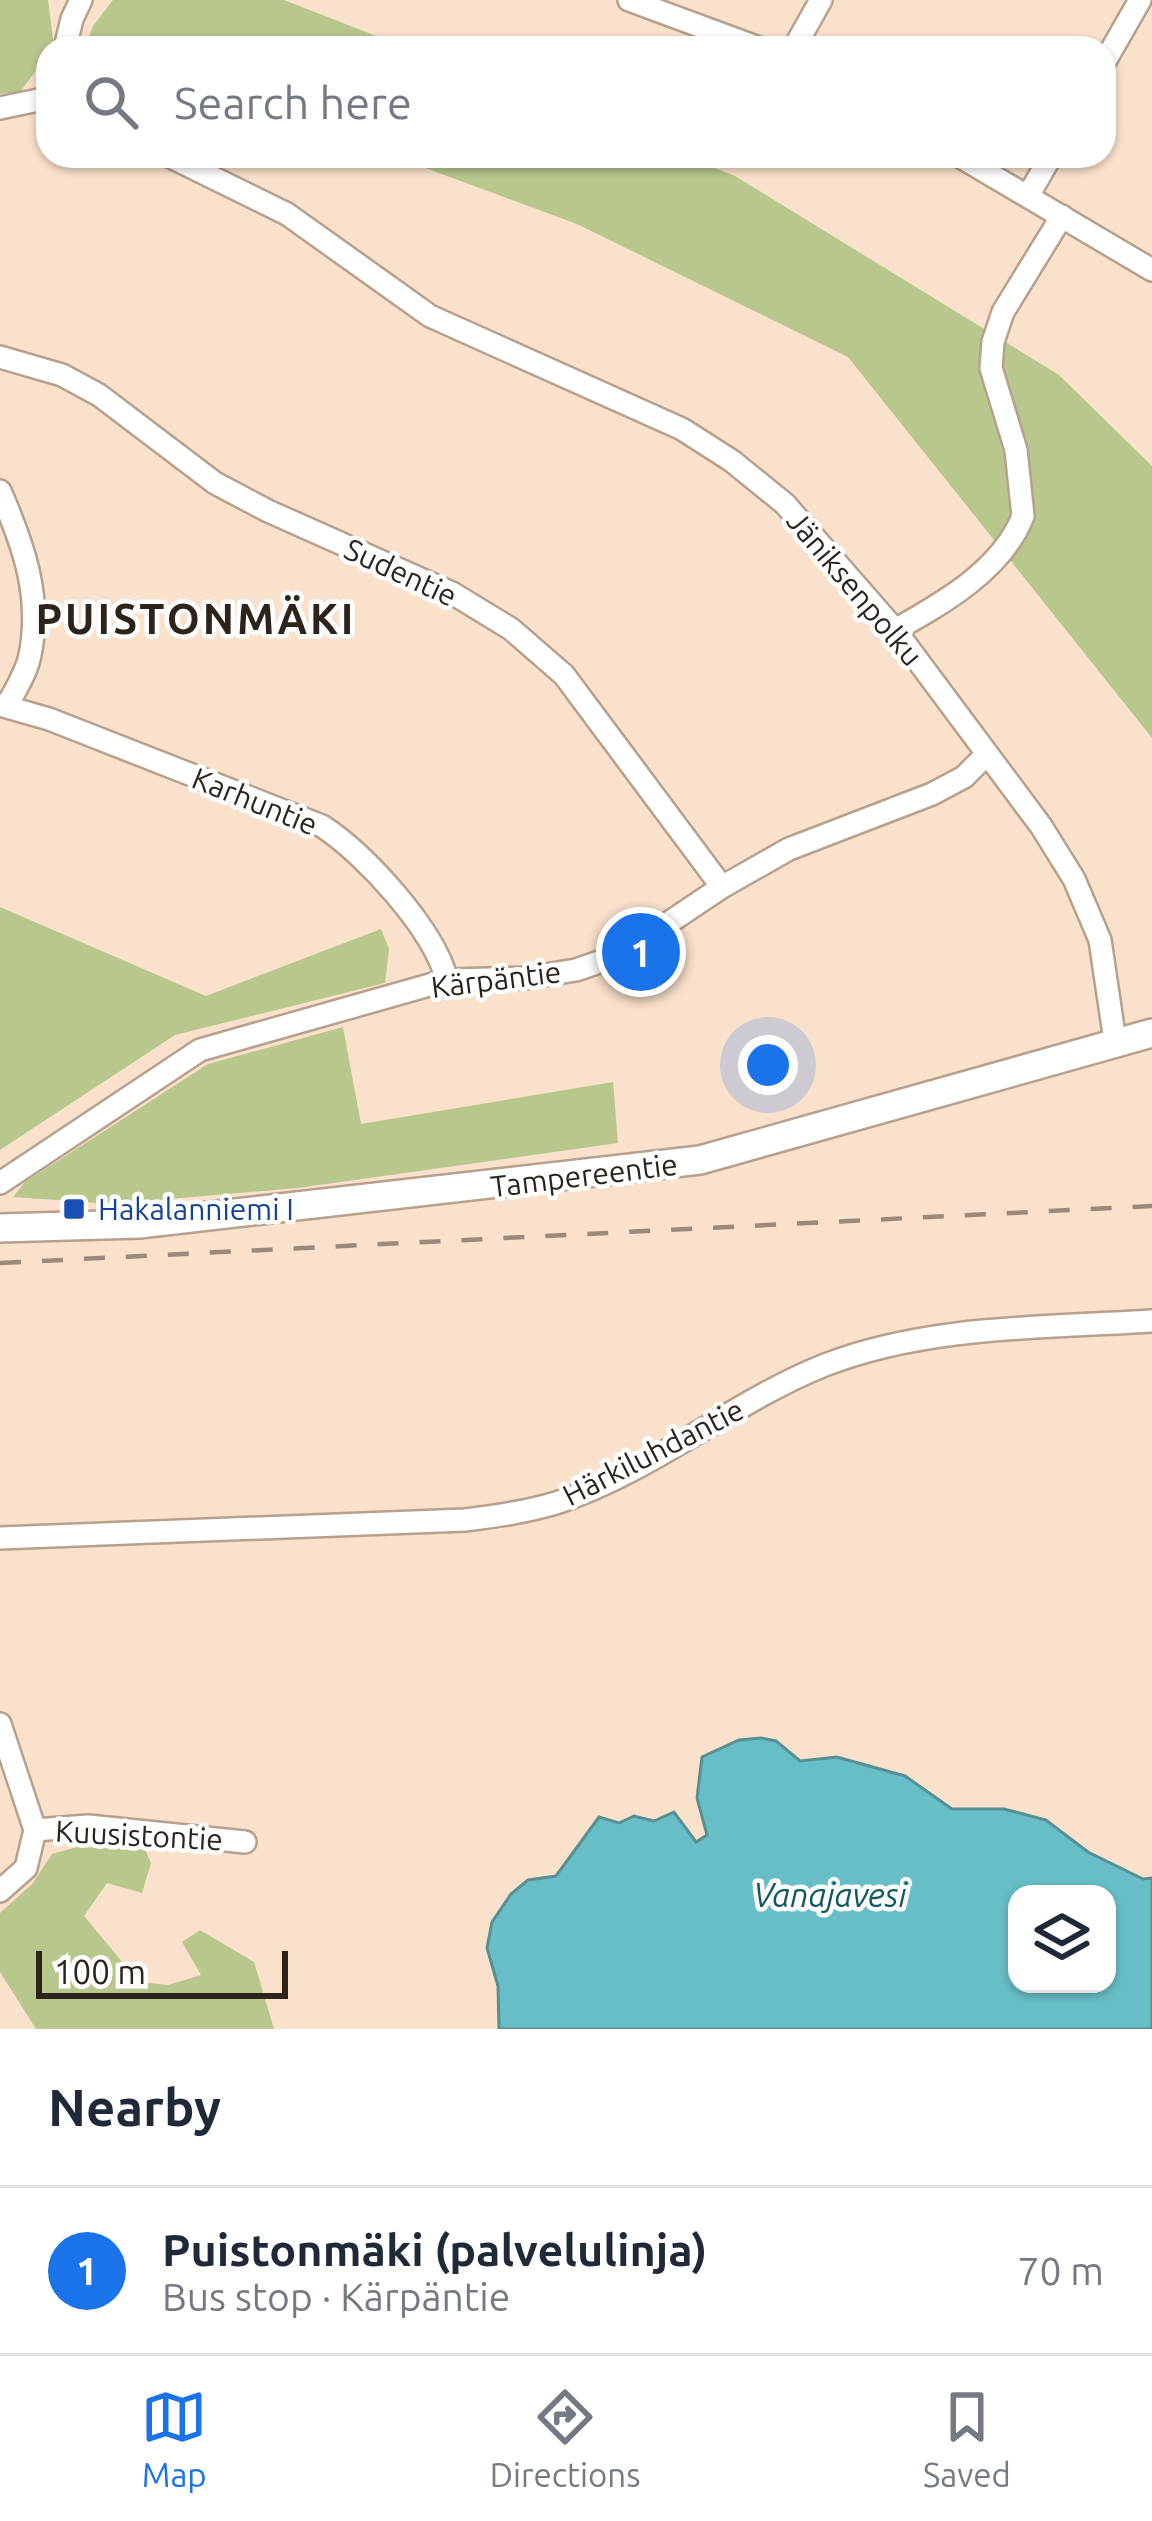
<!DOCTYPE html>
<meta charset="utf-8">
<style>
:root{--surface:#fff;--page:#f2f2f3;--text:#1f2937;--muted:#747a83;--line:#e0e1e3;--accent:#1a73e8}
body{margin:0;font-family:Ubuntu,sans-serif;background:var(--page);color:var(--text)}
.controls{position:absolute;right:36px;bottom:36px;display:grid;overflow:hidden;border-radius:24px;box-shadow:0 3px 9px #0004}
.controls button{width:108px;height:108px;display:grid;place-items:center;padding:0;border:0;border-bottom:3px solid var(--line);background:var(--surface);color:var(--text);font:60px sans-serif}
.scale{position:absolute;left:36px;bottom:30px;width:252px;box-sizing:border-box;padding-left:12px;border:6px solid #2c231b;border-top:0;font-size:33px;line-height:42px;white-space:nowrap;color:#2c231b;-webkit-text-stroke:9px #fff;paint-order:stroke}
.you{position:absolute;left:768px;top:1065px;width:42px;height:42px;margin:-30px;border:9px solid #fff;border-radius:50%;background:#1a73e8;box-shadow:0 0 0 18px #1a73e833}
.badge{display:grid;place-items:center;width:78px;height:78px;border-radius:50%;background:var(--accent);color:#fff;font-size:39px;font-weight:700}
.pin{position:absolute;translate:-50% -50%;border:6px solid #fff;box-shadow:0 3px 12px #0006}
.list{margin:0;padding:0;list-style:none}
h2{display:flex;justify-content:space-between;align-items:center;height:156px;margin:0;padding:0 48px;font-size:51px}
h2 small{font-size:39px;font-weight:400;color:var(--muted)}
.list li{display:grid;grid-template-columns:78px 1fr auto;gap:36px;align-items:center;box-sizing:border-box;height:168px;padding:0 48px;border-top:3px solid var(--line)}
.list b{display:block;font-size:45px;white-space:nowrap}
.list p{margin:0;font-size:39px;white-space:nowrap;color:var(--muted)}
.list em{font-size:39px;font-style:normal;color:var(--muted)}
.icon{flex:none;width:66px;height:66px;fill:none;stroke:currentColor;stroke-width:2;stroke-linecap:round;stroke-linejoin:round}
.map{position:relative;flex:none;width:1152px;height:2029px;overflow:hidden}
.search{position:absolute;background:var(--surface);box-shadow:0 3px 9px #0004;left:36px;right:36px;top:36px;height:132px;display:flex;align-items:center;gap:30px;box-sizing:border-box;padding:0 42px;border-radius:36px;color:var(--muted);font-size:45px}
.sheet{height:324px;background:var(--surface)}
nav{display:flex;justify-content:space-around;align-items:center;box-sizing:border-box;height:168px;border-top:3px solid var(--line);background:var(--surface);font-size:33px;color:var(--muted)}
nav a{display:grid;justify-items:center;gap:6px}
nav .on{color:var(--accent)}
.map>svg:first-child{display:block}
.green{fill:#b8c78c}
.water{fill:#68bec6;stroke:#569093;stroke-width:3;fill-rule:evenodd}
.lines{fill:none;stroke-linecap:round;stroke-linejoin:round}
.minor-casing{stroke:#b7a08c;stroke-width:26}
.major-casing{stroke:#b7a08c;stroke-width:32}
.minor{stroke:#fff;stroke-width:21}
.major{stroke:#fff;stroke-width:27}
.rail{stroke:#9b897a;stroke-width:4.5;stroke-dasharray:21 21;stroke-linecap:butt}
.transit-dot{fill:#1a4fb4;stroke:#fff;stroke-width:4.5}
.labels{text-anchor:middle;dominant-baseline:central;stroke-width:9;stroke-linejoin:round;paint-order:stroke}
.street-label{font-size:30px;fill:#2c231b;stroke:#fff}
.transit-label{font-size:30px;fill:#164399;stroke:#fff;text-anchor:start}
.water-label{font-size:33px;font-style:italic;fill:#0f5a60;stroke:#fff}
.district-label{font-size:42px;font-weight:bold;letter-spacing:3px;fill:#2c231b;stroke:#fff}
</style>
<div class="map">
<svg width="1152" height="2029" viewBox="0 0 1152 2029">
<rect width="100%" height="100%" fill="#fae1cc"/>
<g class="green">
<polygon points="0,0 48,0 54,46 48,48 48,54 20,92 0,94"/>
<polygon points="113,0 284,0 407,48 85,48 93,26"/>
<polygon points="393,156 684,156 735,176 1059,375 1152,466 1152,738 848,357 577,224"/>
<polygon points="0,907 206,996 381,929 389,949 385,983 175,1035 0,1150"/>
<polygon points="343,1027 361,1124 613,1082 618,1143 298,1188 112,1204 13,1197 25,1182 208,1064"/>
<polygon points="77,1847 145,1849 151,1863 142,1893 107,1883 84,1916 139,1982 168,1985 201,1975 182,1942 200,1930 254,1962 274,2029 36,2029 0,1972 0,1913 32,1884 52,1854"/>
</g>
<path class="water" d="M761,1738l15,3 24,20 37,-4 68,19 47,33h52l42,11 42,32 55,27 9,-1v151h-653l-1,-43 -11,-38 5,-26 19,-28 17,-14 28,-4 43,-59 20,6 15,-7 20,5 20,-9 22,30 11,-7 -10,-37 5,-41 37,-17zM1017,1894h90v90h-90z"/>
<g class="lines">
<defs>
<g id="minor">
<polyline points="629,0 759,48"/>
<polyline points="65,48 72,19 81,0"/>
<polyline points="794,48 821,0"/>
<polyline points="1104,63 1140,0"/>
<polyline points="0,108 48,98"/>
<polyline points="169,156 287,214 430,316 682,429 732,461 785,504 895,630 1041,826 1074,879 1100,940 1115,1041"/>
<polyline points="959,156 1152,270"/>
<polyline points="1028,196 1051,156"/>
<polyline points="0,357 62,375 99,395 215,483 268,511 452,593 511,629 564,675 722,887"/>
<path d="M0,491c23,53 42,105 30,164 -3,17 -15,35 -23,51"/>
<path d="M895,630c48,-27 107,-60 128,-114l-7,-66 -25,-82 2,-26 10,-30 59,-96"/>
<path d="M0,705l49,14 273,107c43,28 112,103 125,154"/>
<polyline points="0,1183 200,1050 447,980 526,978 576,970 622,954 722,887 789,849 932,794 964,777 985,756"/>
<path d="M0,1538l465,-18c31,-4 61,-8 91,-17 96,-31 176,-101 269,-138 103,-40 219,-37 327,-44"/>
<polyline points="0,1724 35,1830 26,1868 0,1891"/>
<polyline points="35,1830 88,1826 245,1842"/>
</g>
<polyline id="major" points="0,1228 139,1224 700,1160 1152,1033"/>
</defs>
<use href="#minor" class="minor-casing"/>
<use href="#major" class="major-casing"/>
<use href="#minor" class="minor"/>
<use href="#major" class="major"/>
<polyline class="rail" points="0,1263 1152,1206"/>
</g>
<rect class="transit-dot" x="62" y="1197" width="24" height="24" rx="6"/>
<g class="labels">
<g class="street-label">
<text transform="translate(401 572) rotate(25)">Sudentie</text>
<text transform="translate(855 588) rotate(50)">Jäniksenpolku</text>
<text transform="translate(255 801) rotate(22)">Karhuntie</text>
<text transform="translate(496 979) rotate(-7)">Kärpäntie</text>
<text transform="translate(584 1175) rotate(-7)">Tampereentie</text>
<text transform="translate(653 1452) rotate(-27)">Härkiluhdantie</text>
<text transform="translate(139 1835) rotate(3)">Kuusistontie</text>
</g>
<g class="transit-label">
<text x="98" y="1209">Hakalanniemi I</text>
</g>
<g class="water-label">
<text x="830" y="1894">Vanajavesi</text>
</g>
<g class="district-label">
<text x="196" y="618">PUISTONMÄKI</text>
</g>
</g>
</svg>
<div class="controls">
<button><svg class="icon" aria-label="layers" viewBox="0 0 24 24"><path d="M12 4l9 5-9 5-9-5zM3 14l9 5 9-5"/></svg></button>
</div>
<div class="scale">100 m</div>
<div class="you"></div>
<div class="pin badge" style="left:641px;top:952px">1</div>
<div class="search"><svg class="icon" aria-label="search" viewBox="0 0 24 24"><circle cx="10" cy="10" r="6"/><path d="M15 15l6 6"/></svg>Search here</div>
</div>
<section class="sheet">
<h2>Nearby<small></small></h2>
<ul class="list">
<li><span class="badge">1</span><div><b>Puistonmäki (palvelulinja)</b><p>Bus stop · Kärpäntie</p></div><em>70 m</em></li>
</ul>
</section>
<nav>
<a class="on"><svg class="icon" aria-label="map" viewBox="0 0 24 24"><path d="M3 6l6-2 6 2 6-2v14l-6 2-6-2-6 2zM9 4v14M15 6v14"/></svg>Map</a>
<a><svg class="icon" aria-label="directions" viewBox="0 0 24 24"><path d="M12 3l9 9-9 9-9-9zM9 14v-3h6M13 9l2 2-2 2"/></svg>Directions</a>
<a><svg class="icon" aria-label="saved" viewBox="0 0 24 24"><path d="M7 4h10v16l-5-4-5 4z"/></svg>Saved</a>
</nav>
